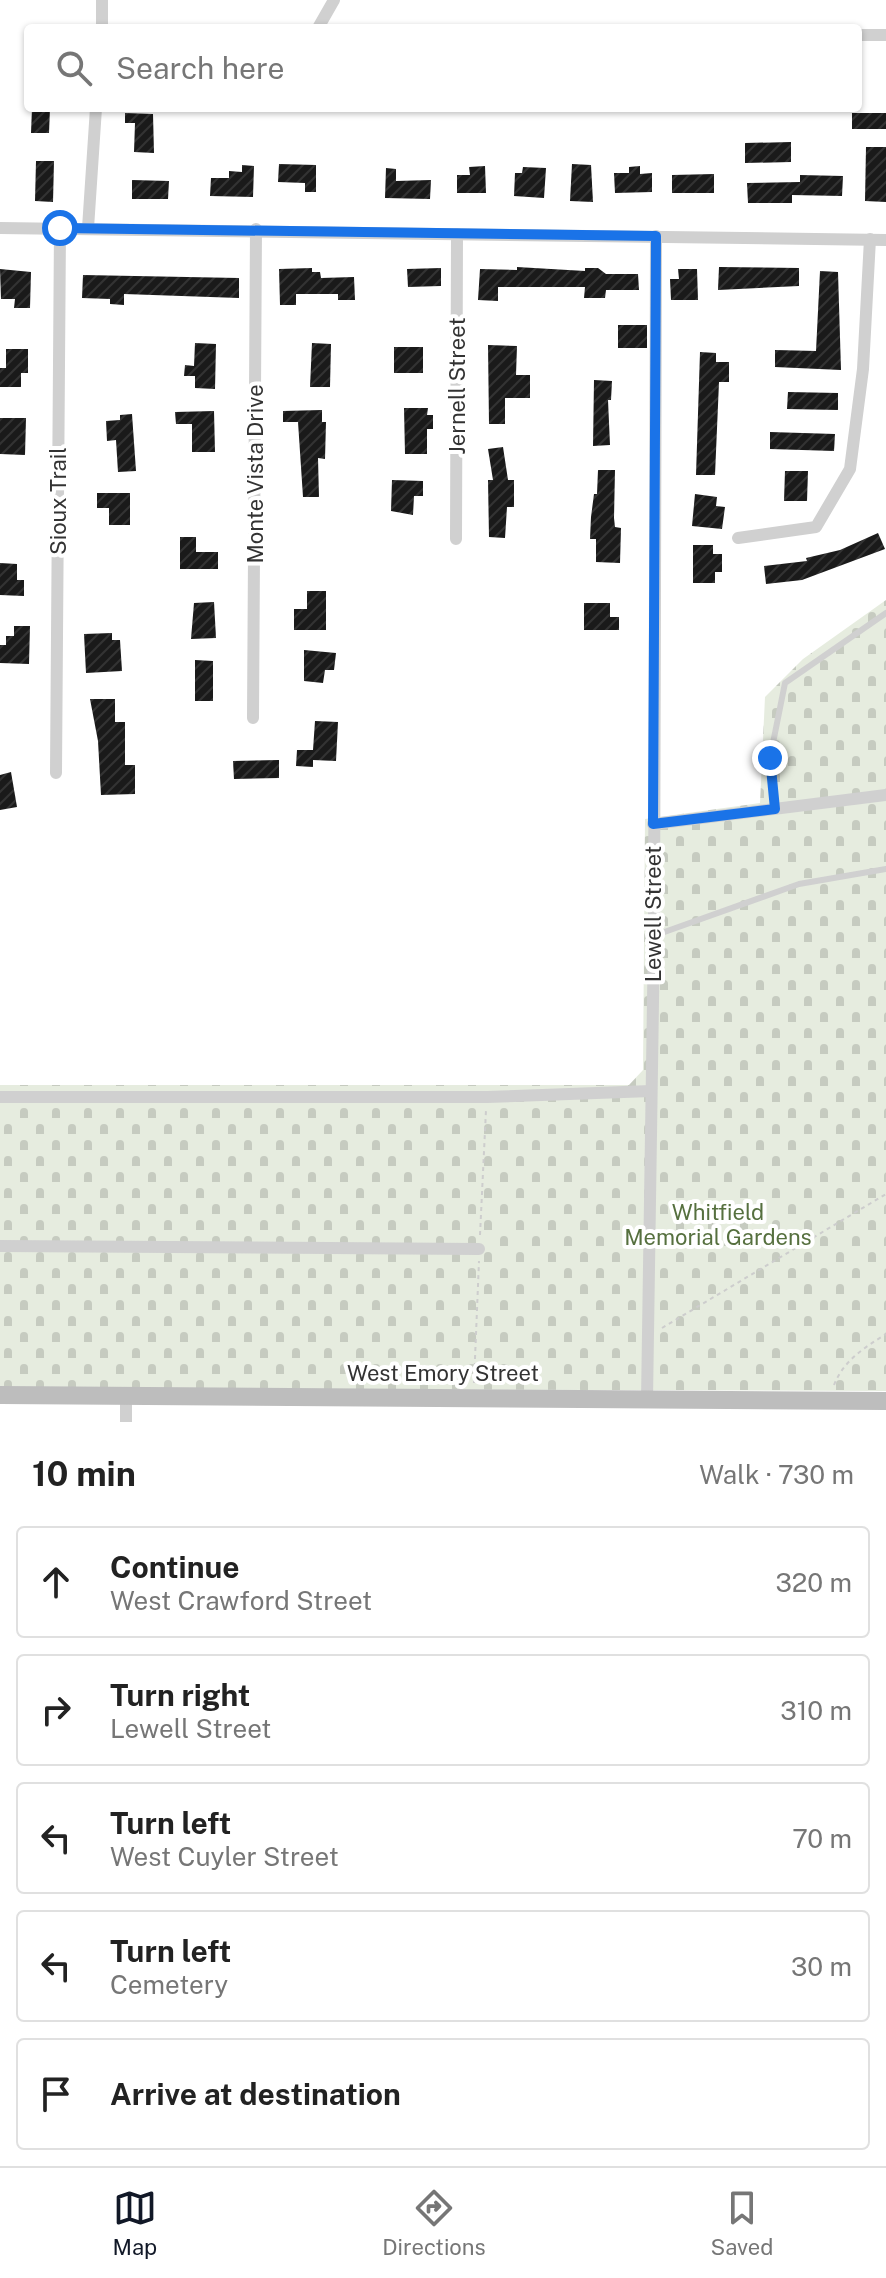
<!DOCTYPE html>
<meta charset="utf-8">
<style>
:root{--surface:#fff;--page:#f6f6f6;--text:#222;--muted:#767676;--line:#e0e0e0;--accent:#111827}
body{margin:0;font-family:"Public Sans",sans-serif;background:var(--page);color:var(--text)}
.stop{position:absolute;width:24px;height:24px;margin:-18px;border:6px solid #1a73e8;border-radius:50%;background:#fff}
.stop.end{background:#1a73e8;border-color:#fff;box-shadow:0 2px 8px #0008}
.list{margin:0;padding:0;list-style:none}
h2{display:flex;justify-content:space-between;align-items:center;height:104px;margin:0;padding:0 32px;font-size:34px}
h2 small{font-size:26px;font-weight:400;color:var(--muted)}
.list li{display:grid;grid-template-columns:52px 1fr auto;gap:24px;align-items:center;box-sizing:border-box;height:112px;margin:0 16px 16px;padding:0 16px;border:2px solid var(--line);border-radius:8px}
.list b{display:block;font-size:30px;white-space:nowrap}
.list p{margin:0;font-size:26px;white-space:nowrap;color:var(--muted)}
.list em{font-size:26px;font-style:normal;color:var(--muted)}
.icon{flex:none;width:44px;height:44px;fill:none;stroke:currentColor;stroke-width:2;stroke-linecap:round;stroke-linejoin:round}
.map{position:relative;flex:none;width:886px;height:1422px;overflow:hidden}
.search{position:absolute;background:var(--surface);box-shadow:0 2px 6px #0004;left:24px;right:24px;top:24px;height:88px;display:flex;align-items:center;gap:20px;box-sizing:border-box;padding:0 28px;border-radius:8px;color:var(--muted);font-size:30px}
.sheet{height:744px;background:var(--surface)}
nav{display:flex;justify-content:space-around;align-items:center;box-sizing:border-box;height:112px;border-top:2px solid var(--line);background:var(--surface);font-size:22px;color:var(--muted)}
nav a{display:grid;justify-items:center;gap:4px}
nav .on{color:var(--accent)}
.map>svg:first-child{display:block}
.cemetery{fill:url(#cemetery-stones)}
.building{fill:url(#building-hatch)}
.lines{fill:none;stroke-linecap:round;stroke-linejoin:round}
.path{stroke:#cdcdcd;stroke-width:2;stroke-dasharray:4 4;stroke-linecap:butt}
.lane{stroke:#d0d0d0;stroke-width:6}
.street{stroke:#d0d0d0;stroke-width:12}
.secondary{stroke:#bdbdbd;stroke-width:18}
.route{stroke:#1a73e8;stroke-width:10}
.labels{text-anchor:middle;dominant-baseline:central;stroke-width:8;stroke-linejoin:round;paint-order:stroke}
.street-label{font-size:22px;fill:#333;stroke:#fff}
.park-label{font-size:22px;fill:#56703f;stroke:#fff}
</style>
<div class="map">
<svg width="886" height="1422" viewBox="0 0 886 1422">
<defs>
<pattern id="cemetery-stones" width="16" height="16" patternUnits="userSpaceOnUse" patternTransform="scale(2)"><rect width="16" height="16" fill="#e6ecdf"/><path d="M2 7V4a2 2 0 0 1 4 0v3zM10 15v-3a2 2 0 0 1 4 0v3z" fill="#c6cbc0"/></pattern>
<pattern id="building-hatch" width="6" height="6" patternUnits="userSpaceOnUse" patternTransform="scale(2)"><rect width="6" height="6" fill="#1a1a1a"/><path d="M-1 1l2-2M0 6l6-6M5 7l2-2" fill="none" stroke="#333"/></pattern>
</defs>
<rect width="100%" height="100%" fill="#fff"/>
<polygon class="cemetery" points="886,600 886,1391 317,1389 0,1395 0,1085 629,1085 643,1070 645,819 760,803 765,697 803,659"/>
<g class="building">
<polygon points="32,108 50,108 49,133 31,133"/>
<polygon points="125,113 153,114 154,153 134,152 135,123 125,123"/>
<rect x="852" y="113" width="34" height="16"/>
<polygon points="791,142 791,162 745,163 745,143"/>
<polygon points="866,147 886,147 886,202 865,201"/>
<polygon points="36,161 54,161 53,202 35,201"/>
<polygon points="279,164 316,165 316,192 305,192 305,183 278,182"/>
<polygon points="572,164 591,165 593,202 570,201"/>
<polygon points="242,165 254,166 253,197 210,196 211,178 229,178 229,171 242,172"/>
<polygon points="485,166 486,193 457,193 457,175 470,175 469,167"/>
<polygon points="640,166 640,174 652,173 652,192 615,193 614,173 629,173 629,167"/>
<polygon points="523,167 546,168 544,198 514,196 515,173 522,173"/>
<polygon points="386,168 396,169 396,181 431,180 430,199 385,198"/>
<polygon points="714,174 714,193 672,193 672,175"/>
<polygon points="800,175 843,176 842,196 792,195 792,203 748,203 747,183 800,182"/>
<polygon points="132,180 169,181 168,199 132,199"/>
<polygon points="517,267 585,271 585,268 598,268 606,274 638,274 639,290 606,290 605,298 584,298 585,287 498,287 498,301 478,300 480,269 517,270"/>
<polygon points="719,267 799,268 799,286 718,290"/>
<polygon points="312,268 312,272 320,272 321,278 354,277 355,300 338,300 338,294 296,294 296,305 280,305 279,269"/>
<polygon points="441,268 441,286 408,287 407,269"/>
<polygon points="0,269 31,272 30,308 14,308 15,299 1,299"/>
<polygon points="678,269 697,269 698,300 671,300 670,279 679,279"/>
<polygon points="820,271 838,272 841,370 775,367 775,350 816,351"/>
<polygon points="83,275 239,278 239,298 124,294 124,305 110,304 110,299 82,298"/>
<rect x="618" y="325" width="29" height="23"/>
<polygon points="195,343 216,344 215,389 195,388 195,376 184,376 185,365 194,366"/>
<polygon points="312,343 331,344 330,387 310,387"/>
<polygon points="488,345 517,346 516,375 530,375 530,398 505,398 505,424 489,424"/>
<rect x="394" y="347" width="29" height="26"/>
<polygon points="6,349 28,349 28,373 21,373 21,387 0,387 0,368 6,368"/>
<polygon points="700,352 716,353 716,362 729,362 729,382 719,382 715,475 696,475"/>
<polygon points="594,380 612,381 611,400 608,400 610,445 593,446"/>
<polygon points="788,392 838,393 838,410 787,409"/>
<polygon points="404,408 428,408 427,415 433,415 433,429 427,429 427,454 405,454"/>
<polygon points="322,410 322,422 326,422 325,459 318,458 319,497 303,497 298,422 283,422 283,411"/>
<polygon points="214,411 215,452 192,452 192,424 176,424 175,412"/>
<polygon points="132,414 136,471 118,472 116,440 107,441 106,421 120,420 120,415"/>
<polygon points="0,418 26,418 25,455 0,454"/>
<polygon points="770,432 835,434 834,451 770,449"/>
<polygon points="503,447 508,480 514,480 514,507 507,507 505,538 489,537 488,480 493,480 488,449"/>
<polygon points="598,470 615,470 614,518 615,527 621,528 620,563 596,562 596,539 590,539 591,517 594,494 597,494"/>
<polygon points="785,471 808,471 807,501 784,501"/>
<polygon points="392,480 423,481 423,496 414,496 413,515 391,511"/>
<polygon points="97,493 130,493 130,525 109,525 109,508 97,508"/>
<polygon points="695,494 717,497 716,506 725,507 722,529 692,526"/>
<polygon points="878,533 885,549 802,580 766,584 764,566 807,561 806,558 840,550"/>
<polygon points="180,537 196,537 196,552 218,552 218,569 180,569"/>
<polygon points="693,545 713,545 713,554 722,554 722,572 715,572 715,583 693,583"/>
<polygon points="0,563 17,564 17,580 24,580 24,596 0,595"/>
<polygon points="307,591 326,591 326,630 294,630 294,609 307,609"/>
<polygon points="214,602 216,638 191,639 194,603"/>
<polygon points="584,603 610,603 610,617 619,617 619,630 584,630"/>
<polygon points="14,626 30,626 29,664 0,663 0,645 6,645 6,636 14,636"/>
<polygon points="112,633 112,640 120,640 122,671 86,673 84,634"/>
<polygon points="304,650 336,653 334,670 325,670 323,683 304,681"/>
<polygon points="195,660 213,661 213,701 195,701"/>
<polygon points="90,699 115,699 115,722 125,722 125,765 135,765 135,794 101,795 98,741"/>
<polygon points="315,721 338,722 336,761 313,760 313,767 296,766 297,750 313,750"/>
<polygon points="279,760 279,778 234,779 233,761"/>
<polygon points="11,772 17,807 0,810 0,775"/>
</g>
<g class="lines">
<g class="path">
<polyline points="480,1235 486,1110"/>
<polyline points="662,1328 886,1194"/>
<polyline points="474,1383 479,1261"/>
<path d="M834,1385c10,-25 30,-37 52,-51"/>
</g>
<g class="lane">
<polyline points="775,809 770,758 785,683 886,613"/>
<polyline points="656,935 799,884 886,869"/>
</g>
<g class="street">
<polyline points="102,28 102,0"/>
<polyline points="318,28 334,0"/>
<polyline points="858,35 886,35"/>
<polyline points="0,228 886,240"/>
<polyline points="88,228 96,108"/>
<polyline points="738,538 816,527 850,469 863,369 870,239"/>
<polyline points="456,539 457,234"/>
<polyline points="253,718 256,229"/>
<polyline points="56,773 60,228"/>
<polyline points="653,824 886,795"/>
<polyline points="0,1097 487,1097 651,1091"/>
<polyline points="0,1246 479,1249"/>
<polyline points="126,1396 126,1422"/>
<polyline points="647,1400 654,935 656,236"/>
</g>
<polyline class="secondary" points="0,1395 886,1401"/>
</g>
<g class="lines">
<polyline class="route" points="60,228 656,236 653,824 775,809 770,758"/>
</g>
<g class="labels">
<g class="street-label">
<text transform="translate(457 386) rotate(-90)">Jernell Street</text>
<text transform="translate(255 474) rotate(-90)">Monte Vista Drive</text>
<text transform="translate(58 501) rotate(-90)">Sioux Trail</text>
<text transform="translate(653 914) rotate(-90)">Lewell Street</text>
<text x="443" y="1373">West Emory Street</text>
</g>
<g class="park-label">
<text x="718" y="1212">Whitfield<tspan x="718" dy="25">Memorial Gardens</tspan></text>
</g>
</g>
</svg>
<div class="stop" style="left:60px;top:228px"></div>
<div class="stop end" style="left:770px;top:758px"></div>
<div class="search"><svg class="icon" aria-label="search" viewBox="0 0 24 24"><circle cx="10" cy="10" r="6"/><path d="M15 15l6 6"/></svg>Search here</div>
</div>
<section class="sheet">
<h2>10 min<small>Walk · 730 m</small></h2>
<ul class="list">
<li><svg class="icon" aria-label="ahead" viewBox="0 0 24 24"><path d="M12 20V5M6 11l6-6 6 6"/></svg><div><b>Continue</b><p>West Crawford Street</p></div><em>320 m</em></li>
<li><svg class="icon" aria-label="right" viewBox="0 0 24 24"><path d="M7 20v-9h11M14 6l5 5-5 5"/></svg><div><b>Turn right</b><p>Lewell Street</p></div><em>310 m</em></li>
<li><svg class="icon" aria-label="left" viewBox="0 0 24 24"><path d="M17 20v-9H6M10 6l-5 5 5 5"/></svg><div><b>Turn left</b><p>West Cuyler Street</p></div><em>70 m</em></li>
<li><svg class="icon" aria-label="left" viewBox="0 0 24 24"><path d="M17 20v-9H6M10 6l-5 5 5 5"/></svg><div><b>Turn left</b><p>Cemetery</p></div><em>30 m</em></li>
<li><svg class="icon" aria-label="arrive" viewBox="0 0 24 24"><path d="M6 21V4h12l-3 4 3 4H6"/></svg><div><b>Arrive at destination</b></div></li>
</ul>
</section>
<nav>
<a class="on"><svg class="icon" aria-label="map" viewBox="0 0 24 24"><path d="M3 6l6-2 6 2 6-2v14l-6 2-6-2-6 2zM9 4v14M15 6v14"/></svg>Map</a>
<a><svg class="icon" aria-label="directions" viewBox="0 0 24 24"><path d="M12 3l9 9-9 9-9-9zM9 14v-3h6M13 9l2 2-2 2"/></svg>Directions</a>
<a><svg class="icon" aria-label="saved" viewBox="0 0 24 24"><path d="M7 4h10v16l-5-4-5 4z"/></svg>Saved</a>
</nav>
